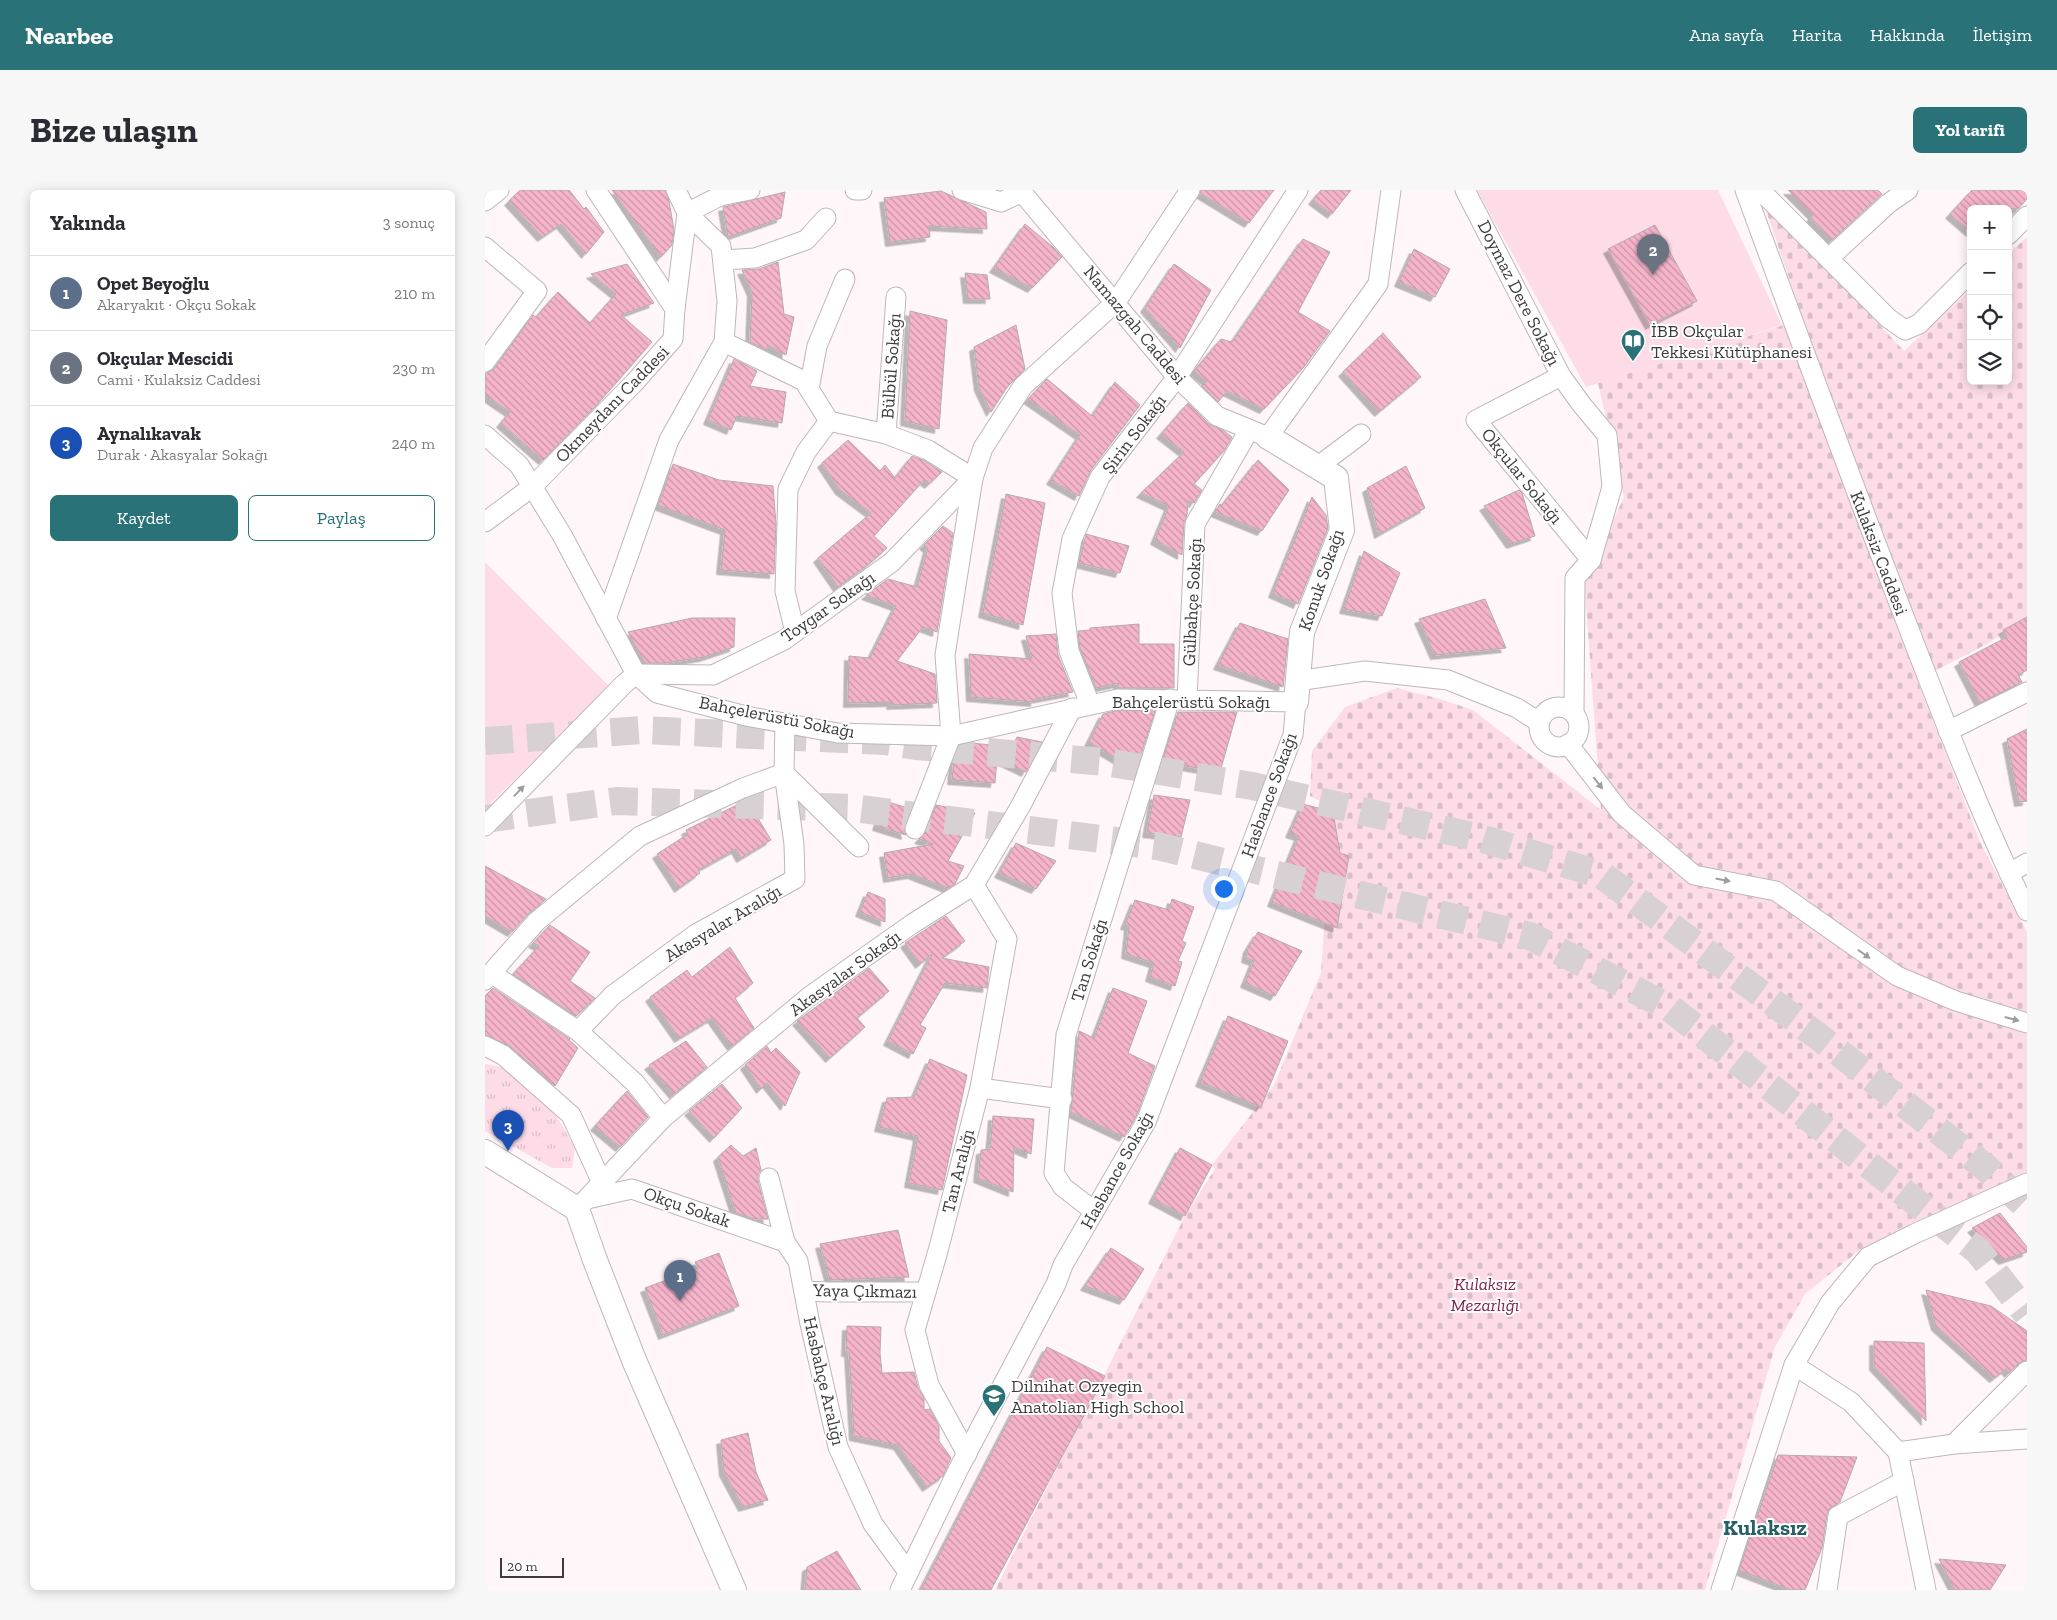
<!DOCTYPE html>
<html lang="tr">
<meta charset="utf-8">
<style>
:root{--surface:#fff;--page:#f7f7f7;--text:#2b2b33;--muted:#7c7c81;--line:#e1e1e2;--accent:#297378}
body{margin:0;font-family:"Zilla Slab",serif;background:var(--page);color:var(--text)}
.controls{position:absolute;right:15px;top:15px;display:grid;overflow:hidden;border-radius:8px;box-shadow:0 2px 12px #0003}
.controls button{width:45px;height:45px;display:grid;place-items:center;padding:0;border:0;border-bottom:1px solid var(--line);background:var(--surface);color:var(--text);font:25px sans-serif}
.scale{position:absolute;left:15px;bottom:12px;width:64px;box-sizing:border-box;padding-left:5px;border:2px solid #3e3b3c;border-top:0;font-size:14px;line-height:18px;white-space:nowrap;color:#3e3b3c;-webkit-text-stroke:4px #fff;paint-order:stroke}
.you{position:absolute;left:738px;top:698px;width:18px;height:18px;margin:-12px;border:4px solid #fff;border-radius:50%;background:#1a73e8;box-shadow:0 0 0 8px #1a73e833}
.badge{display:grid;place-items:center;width:32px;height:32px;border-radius:50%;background:var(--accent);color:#fff;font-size:16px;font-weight:700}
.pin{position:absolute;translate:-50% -41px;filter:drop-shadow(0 1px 2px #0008)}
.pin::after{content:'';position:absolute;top:26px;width:18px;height:15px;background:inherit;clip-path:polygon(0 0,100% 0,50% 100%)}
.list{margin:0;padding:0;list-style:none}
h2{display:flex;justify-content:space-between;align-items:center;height:65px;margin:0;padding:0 20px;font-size:21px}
h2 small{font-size:16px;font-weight:400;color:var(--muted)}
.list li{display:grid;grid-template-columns:32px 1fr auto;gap:15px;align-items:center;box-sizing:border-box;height:75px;padding:0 20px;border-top:1px solid var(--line)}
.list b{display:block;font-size:19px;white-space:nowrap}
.list p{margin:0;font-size:16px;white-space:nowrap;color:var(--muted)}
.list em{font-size:16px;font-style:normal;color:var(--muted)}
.actions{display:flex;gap:10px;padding:15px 20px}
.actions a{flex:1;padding:11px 0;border:1px solid var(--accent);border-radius:8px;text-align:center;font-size:18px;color:var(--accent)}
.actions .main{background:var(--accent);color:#fff}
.icon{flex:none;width:28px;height:28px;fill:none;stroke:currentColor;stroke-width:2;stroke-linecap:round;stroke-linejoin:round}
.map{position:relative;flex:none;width:1542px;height:1400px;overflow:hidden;border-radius:8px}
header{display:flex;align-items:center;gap:30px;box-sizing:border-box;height:70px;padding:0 25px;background:var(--accent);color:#fff}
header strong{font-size:24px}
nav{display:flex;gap:28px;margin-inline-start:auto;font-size:18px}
.intro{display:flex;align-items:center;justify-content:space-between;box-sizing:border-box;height:120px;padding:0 30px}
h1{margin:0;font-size:35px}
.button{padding:12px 22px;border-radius:8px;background:var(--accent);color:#fff;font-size:18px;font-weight:700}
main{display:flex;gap:30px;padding:0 30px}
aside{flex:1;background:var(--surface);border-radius:8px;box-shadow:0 2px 12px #0003}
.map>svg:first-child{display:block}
.grass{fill:#fddce7}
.cemetery{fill:url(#cemetery-stones)}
.park{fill:url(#park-tufts)}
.building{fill:url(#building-back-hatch);stroke:#b4acae;filter:url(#shadow)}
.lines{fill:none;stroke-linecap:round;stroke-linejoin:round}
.primary-tunnel{stroke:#d8d1d3;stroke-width:28;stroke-dasharray:28 14;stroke-linecap:butt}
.minor-casing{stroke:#bfb6b9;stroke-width:21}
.tertiary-casing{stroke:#bfb6b9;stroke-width:26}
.minor{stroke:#fff;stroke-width:19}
.tertiary{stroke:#fff;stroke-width:24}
.oneway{fill:#9e9d9e}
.labels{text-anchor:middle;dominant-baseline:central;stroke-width:4;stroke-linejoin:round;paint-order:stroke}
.street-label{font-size:18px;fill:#3e3b3c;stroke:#fff}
.poi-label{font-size:18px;fill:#3e3b3c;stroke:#fff;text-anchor:start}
.park-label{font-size:18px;font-style:italic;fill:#80244f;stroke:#fff}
.district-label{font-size:22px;font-weight:bold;fill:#266064;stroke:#fff}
</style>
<header>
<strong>Nearbee</strong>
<nav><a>Ana sayfa</a><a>Harita</a><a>Hakkında</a><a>İletişim</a></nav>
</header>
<div class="intro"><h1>Bize ulaşın</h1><a class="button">Yol tarifi</a></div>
<main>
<aside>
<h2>Yakında<small>3 sonuç</small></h2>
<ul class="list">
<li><span class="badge" style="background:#5c6f8a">1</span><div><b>Opet Beyoğlu</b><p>Akaryakıt · Okçu Sokak</p></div><em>210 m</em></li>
<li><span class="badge" style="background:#6b7280">2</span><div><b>Okçular Mescidi</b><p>Cami · Kulaksiz Caddesi</p></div><em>230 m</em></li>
<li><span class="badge" style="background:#1a4fb4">3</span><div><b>Aynalıkavak</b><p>Durak · Akasyalar Sokağı</p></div><em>240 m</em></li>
</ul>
<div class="actions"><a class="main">Kaydet</a><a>Paylaş</a></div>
</aside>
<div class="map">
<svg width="1542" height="1400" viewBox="0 0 1542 1400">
<defs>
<pattern id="cemetery-stones" width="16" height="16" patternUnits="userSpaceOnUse" patternTransform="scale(1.25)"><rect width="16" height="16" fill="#fddce7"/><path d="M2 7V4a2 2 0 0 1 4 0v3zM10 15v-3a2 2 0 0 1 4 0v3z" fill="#dabec7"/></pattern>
<pattern id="park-tufts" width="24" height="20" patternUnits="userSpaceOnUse" patternTransform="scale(1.25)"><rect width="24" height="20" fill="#fddce7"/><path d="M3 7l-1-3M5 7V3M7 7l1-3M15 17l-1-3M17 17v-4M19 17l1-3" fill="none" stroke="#dabec7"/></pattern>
<pattern id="building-back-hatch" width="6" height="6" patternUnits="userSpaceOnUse" patternTransform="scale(1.25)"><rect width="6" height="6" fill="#f6b4cb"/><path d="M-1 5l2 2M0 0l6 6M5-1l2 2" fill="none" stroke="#c994a6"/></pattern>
<filter id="shadow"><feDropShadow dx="-4.5" dy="4.5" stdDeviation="0" flood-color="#0004"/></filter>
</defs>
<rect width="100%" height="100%" fill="#fff6f9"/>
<g class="grass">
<polygon points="992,0 1233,0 1297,135 1101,197"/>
<polygon points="0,372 124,496 0,619"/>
</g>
<polygon class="cemetery" points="1277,9 1419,161 1486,99 1486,191 1523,191 1523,64 1542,47 1542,427 1504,453 1432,490 1496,654 1542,742 1542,983 1416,1038 1376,1059 1320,1104 1290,1157 1220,1400 510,1400 700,1026 730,979 727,975 789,895 836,783 843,681 839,613 825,606 827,561 860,517 912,498 955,509 988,520 1116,620 1099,388 1139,308 1113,193 1318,129"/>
<polygon class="park" points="0,874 22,878 71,925 90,958 87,978 67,978 0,941"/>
<g class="building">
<polygon points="35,0 84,0 99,19 101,17 119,42 101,64 76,34 57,47 24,11"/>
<polygon points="127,0 180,0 184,11 189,40 187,55 176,67"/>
<polygon points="716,0 789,0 764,33 715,3"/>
<polygon points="836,0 866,0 847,24 828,10"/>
<polygon points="1303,0 1393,0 1397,4 1347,50 1326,28 1328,25"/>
<polygon points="1487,0 1542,0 1542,9 1533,19 1486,19 1486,42 1465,24"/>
<polygon points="456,1 501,22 502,39 444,36 445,47 405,52 399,8"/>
<polygon points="300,2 296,28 243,47 238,17"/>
<polygon points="540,34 568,57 577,67 547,98 509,78"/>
<polygon points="1170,35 1212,111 1165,135 1123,59"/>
<polygon points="818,49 845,62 813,122 845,141 819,177 779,219 742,201 733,212 717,196 722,191 709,181 736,149 747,152"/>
<polygon points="929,59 965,79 950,107 914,92"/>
<polygon points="293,72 299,124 309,127 301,165 283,155 281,160 265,152 267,102 257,80 274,79"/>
<polygon points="142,74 169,113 136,125 167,152 110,217 58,270 16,233 25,222 0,205 0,184 9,179 48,125 51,127 73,102 105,133 131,104 106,84"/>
<polygon points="689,74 726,100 695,158 660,118"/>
<polygon points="480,83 502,85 505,109 483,109"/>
<polygon points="425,121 462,130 454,239 420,231"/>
<polygon points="531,135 540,179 523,196 506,222 494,197 489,157"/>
<polygon points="898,143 936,187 894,222 858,182"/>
<polygon points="249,169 272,181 265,196 301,202 297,233 252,226 246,240 223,230"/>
<polygon points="562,189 607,226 630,192 655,215 606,280 594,306 566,290 595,245 543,209"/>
<polygon points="703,213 724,234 739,241 747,247 739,261 709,294 717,300 709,313 703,311 702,325 699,333 697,365 670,350 684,316 656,303 699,262 676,244"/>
<polygon points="363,250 395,281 400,275 410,288 427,266 438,270 457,282 444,294 439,290 389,346 402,358 384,374 353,397 333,368 386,323 355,300 337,273"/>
<polygon points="773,270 804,300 777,341 730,322 735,314 737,315"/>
<polygon points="188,274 234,290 288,296 291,334 289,384 236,380 240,340 173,315"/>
<polygon points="921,276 940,318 894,344 882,298"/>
<polygon points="1034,300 1037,303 1050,346 1026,354 999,316"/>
<polygon points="521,304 560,313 538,435 498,423"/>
<polygon points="827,307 841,325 843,338 813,414 788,403"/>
<polygon points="458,336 468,343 452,442 438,437 412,471 450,484 452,513 406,515 407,512 363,513 364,466 385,468 411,416 381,405 403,389 432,397 443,358 439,355"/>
<polygon points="601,344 644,356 635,383 594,373"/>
<polygon points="879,361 915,383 897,426 859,419"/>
<polygon points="1000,409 1021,458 950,465 934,429"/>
<polygon points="1542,427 1542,480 1533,485 1537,492 1495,513 1474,472 1522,447 1518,440"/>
<polygon points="207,428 250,428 249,457 219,467 181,473 160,473 143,442"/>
<polygon points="755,433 803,449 798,497 733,475"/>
<polygon points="654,434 654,454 689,454 689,498 632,498 634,493 611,498 595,458 593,441 605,440 605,438"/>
<polygon points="571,444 573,465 588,502 550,509 550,512 486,507 484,464 547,469 541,446"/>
<polygon points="634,520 670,521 651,580 604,552 618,524"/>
<polygon points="693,522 752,522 735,582 677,572"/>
<polygon points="1542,539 1542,611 1534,612 1522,549"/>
<polygon points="532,547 557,552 541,582 512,568 510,593 467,590 469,569 474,556 486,553 527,557"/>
<polygon points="669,605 705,610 696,647 662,643"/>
<polygon points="262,610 286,650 256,668 251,659 213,680 215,683 194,698 172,664 203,644 201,640"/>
<polygon points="400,611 426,619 419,635 421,645 392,636"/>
<polygon points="818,614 848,622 855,663 864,666 852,738 787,712 814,646 805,643"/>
<polygon points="451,615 490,623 463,671 479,676 470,694 463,698 427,684 403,688 399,663 448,654 434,649 440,643"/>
<polygon points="531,653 571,671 551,699 514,683"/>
<polygon points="0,676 61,709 43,724 27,742 0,726"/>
<polygon points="383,702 400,709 400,732 375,722"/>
<polygon points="687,709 709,717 697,751 701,753 693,771 697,772 690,796 665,787 669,773 641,764 644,736 640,735 650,710 684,720"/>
<polygon points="461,726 480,751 457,768 504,777 502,798 460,793 435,835 441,838 428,864 403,851 447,764 435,774 420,753"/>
<polygon points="65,735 105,762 85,791 110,808 91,826 28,784 54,756 48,753"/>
<polygon points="773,742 817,761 790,806 760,793 769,771 761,768 763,758"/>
<polygon points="245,757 268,793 250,808 269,838 247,856 227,828 194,848 165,807 202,780 207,787"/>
<polygon points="384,778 404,801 372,828 380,837 345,868 312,831"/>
<polygon points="8,798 85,849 84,850 93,858 70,896 25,856 0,845 0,806"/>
<polygon points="628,798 662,811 643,863 670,876 651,927 639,947 586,922 594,841 609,848"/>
<polygon points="743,826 803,851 776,917 715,892"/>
<polygon points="201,851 222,877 189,904 164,875"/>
<polygon points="282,856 286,863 291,858 315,882 300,916 282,893 276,899 260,875"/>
<polygon points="445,869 482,885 457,1000 424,993 433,946 394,937 402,908 429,907"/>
<polygon points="237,894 257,918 229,948 204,921"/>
<polygon points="142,901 163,927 135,957 110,936"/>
<polygon points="508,926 549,929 546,964 529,957 528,1002 493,988 496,960 505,959"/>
<polygon points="246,955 258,966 271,958 276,980 273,984 273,991 283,1029 269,1029 251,1023 233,967"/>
<polygon points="695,958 727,975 700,1026 668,1009"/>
<polygon points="1515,1023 1542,1057 1542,1062 1518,1070 1487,1038"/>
<polygon points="413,1040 424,1087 345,1090 335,1054"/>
<polygon points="626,1058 659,1079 639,1110 600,1096"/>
<polygon points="234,1063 254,1116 178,1145 160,1098 213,1078 210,1072"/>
<polygon points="1441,1100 1506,1116 1542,1141 1542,1170 1534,1173 1524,1183 1521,1179 1509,1188 1451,1136"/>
<polygon points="362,1136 396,1137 395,1163 397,1183 429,1182 433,1198 439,1208 439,1220 445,1219 454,1236 454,1251 466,1268 458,1286 442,1297 413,1255 369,1246 364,1162 361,1162"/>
<polygon points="1389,1151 1439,1153 1441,1231 1389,1176"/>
<polygon points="562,1157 620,1186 506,1400 436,1400"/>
<polygon points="263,1243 271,1282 283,1310 258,1317 239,1282 236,1250"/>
<polygon points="1293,1265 1372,1267 1355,1312 1344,1319 1342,1324 1337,1358 1320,1400 1306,1400 1254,1380"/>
<polygon points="352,1361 376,1400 320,1400 322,1377"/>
<polygon points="1454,1369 1521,1375 1505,1400 1470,1400"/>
</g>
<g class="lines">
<g class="primary-tunnel">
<polyline points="0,551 157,540 400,551 431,556 620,572 767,596 995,648 1117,685 1334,847 1500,977 1542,1017"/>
<polyline points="0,629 131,611 368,618 672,656 1045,746 1185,818 1493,1061 1542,1124"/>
</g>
<defs>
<g id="minor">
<polyline points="370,0 377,0"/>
<polyline points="477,0 516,12 537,2"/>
<polyline points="535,0 692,187 732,226 783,247 893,94 906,0"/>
<polyline points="980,0 1076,186 1097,215 1122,245 1127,297 1106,370 1090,388 1089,523"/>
<path d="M1260,0c53,145 106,290 162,434 37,97 75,194 120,287"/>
<polyline points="1275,0 1403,128 1420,140 1434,134 1486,82"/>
<polyline points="0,11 14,0"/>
<polyline points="1523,45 1542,26"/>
<polyline points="0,57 52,101 0,172"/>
<polyline points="1344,68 1404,13 1423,0"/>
<polyline points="238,70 270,68 321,50 341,28"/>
<polyline points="190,119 202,23 235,6 265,0"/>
<polyline points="239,152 319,191 344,231 401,244 443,260 488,288 460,465 466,546 430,639"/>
<polyline points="1076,186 991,230 1106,370"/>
<polyline points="324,199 332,156 360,89"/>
<polyline points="401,244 411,107"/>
<polyline points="0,245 34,275 77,345 151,484 172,503 261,526 353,543 466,546 633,509 811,512 808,545 661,932 578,1075 571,1094 474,1278 415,1400"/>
<polyline points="832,277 876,244"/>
<polyline points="0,332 47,297 149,193 188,149 190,119 111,0"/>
<polyline points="121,429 184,250 239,152 242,111 236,56 202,23 191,0"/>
<polyline points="310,442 300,401 303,299 321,262 344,231"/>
<polyline points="812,491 880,481 963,490 1032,518 1054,532"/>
<polyline points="702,509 710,334 764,240"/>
<polyline points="605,514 584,461 577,403 587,349 615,287 692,187 813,0"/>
<circle cx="1074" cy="537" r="20"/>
<polyline points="1463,541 1542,502"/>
<polyline points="1083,554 1137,624 1209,685 1291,701 1412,786 1471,811 1542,833"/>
<polyline points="299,583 374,657"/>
<polyline points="0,636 139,494 151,484 228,485 299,450 407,372 488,288 498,258 538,196 631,112 705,0"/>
<polyline points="1524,683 1542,673"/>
<polyline points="6,783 93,841 150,893 178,928"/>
<polyline points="0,790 51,732 155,646 258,598 299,583"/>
<polyline points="93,841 128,805 211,744 310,689 309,654 299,583 300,533"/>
<polyline points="0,856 18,865 86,925 117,993"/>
<polyline points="495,898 577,909"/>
<polyline points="284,988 300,1052 313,1071 325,1134 353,1257 388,1334 423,1382"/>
<polyline points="102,1009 147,999 300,1052"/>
<polyline points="92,1019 178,928 325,806 427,734 489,695 535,617 587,518"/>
<polyline points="609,1021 578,997 569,983 581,845 685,509"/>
<polyline points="319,1101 342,1102 441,1102"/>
<polyline points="1309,1175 1366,1212 1413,1262 1441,1400"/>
<polyline points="1469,1254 1542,1181"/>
<polyline points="1413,1262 1469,1254 1542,1249"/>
<polyline points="482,1264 444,1195 430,1140 453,1061 495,898 522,749 489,695"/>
<polyline points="1236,1400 1309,1175 1345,1113 1383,1067 1429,1044 1542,993"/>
<polyline points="1342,1400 1353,1326 1419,1291"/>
</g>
<g id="tertiary">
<polyline points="783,247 851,288 857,340 817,442 811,512"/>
<polyline points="0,962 92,1019 110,1070 149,1170 249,1400"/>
</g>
</defs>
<use href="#minor" class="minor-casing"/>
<use href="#tertiary" class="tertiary-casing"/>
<use href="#minor" class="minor"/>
<use href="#tertiary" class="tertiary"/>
</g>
<defs><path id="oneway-solid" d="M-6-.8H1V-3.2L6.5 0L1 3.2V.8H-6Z" transform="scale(1.25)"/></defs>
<g class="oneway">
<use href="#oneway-solid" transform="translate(1113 593) rotate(52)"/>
<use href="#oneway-solid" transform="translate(34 601) rotate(-46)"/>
<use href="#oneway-solid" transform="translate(1238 690) rotate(11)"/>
<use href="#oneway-solid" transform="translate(1379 764) rotate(35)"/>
<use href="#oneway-solid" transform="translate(1527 829) rotate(15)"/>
</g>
<defs>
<symbol id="library-pin" viewBox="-11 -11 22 30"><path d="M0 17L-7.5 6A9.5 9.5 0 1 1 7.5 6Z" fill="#297378" stroke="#fff"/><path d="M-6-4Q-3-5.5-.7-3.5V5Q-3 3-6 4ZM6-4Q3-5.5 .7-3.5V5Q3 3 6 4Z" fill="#fff"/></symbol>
<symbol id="school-pin" viewBox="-11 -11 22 30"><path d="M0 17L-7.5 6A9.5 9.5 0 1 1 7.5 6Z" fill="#297378" stroke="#fff"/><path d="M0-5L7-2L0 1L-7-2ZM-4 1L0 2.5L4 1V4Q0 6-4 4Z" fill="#fff"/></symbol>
</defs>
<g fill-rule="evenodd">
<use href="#library-pin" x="1134" y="137" width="28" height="38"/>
<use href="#school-pin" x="495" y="1192" width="28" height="38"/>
</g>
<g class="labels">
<g class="street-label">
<text transform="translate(1034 103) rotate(63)">Doymaz Dere Sokağı</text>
<text transform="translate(650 135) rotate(50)">Namazgah Caddesi</text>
<text transform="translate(406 176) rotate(-86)">Bülbül Sokağı</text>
<text transform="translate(127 214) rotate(-46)">Okmeydanı Caddesi</text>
<text transform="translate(649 244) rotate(-53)">Şirin Sokağı</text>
<text transform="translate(1037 286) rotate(51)">Okçular Sokağı</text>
<text transform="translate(1394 363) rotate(69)">Kulaksiz Caddesi</text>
<text transform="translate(836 390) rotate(-71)">Konuk Sokağı</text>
<text transform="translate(707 412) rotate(-87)">Gülbahçe Sokağı</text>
<text transform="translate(343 417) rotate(-35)">Toygar Sokağı</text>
<text x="706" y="512">Bahçelerüstü Sokağı</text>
<text transform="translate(292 527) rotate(11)">Bahçelerüstü Sokağı</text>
<text transform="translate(784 605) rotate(-70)">Hasbance Sokağı</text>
<text transform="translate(238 733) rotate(-31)">Akasyalar Aralığı</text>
<text transform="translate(604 770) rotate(-73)">Tan Sokağı</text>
<text transform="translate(360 783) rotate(-36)">Akasyalar Sokağı</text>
<text transform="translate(632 980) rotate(-61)">Hasbance Sokağı</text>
<text transform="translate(473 981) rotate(-76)">Tan Aralığı</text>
<text transform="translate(202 1017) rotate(19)">Okçu Sokak</text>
<text transform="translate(380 1101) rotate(1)">Yaya Çıkmazı</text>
<text transform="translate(339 1191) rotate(77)">Hasbahçe Aralığı</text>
</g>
<g class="poi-label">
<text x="1166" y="141">İBB Okçular<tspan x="1166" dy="21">Tekkesi Kütüphanesi</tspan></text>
<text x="526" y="1196">Dilnihat Ozyegin<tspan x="526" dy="21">Anatolian High School</tspan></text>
</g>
<g class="park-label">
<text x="1000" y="1094">Kulaksız<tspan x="1000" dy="21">Mezarlığı</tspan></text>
</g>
<g class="district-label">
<text x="1280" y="1337">Kulaksız</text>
</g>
</g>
</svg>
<div class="controls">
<button>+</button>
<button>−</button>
<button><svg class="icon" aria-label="locate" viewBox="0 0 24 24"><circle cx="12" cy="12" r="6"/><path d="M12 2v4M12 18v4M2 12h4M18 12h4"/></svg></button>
<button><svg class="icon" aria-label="layers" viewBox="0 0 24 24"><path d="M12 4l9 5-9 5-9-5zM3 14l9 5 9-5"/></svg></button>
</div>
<div class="scale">20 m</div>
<div class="you"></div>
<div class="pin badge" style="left:195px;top:1111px;background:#5c6f8a">1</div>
<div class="pin badge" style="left:1168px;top:85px;background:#6b7280">2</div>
<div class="pin badge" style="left:23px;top:961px;background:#1a4fb4">3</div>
</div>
</main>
